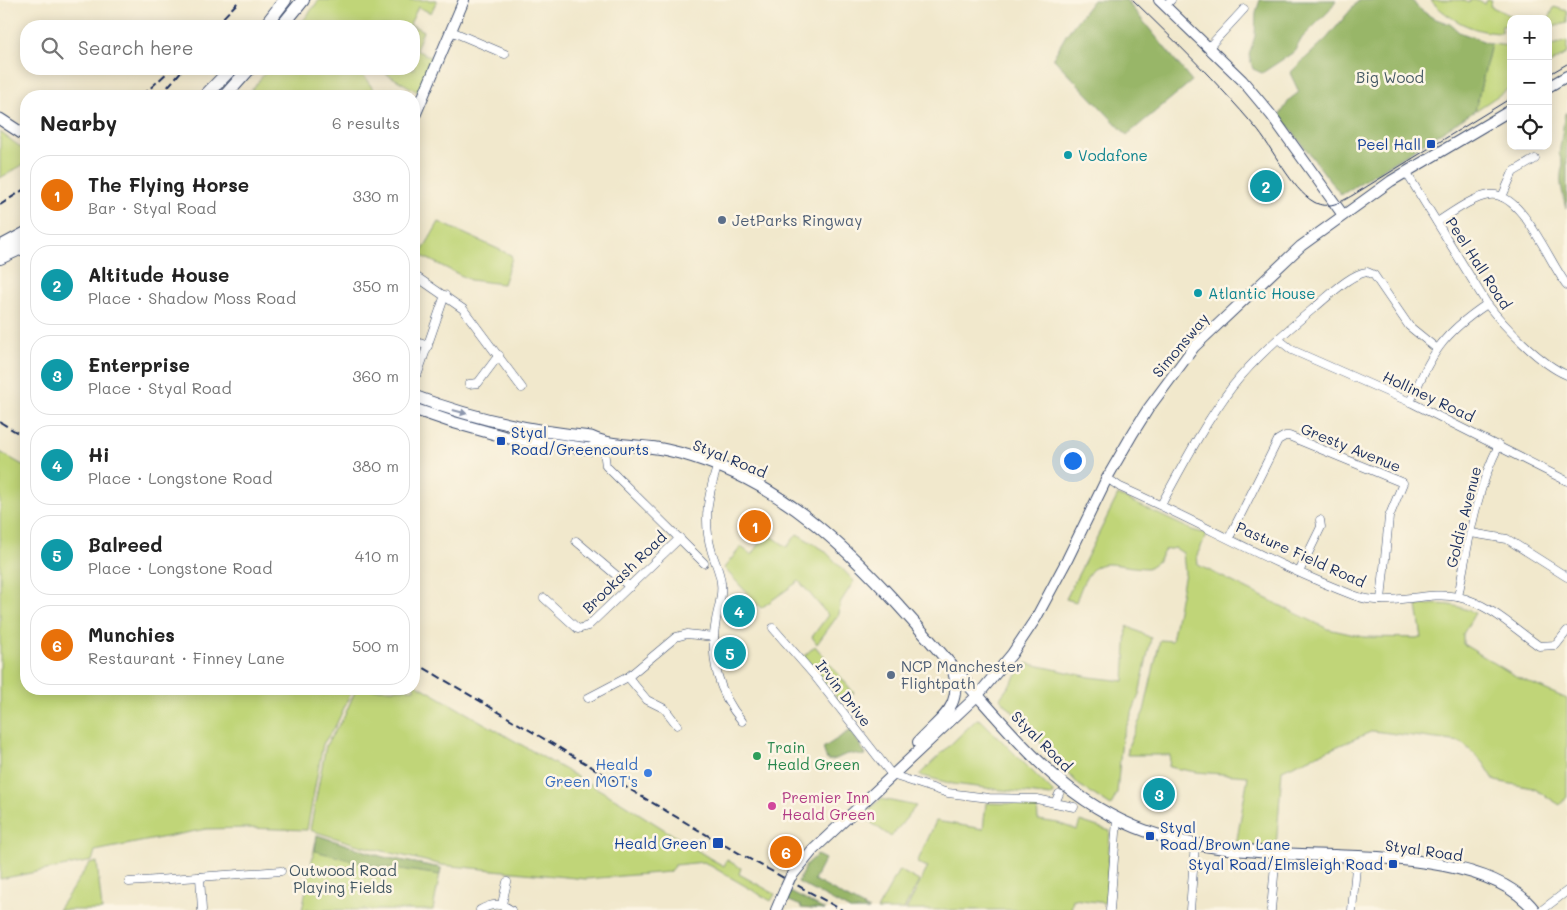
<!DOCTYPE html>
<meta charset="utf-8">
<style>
:root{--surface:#fff;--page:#f6f6f6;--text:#222;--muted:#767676;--line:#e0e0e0;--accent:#c8321e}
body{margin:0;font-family:Mali,sans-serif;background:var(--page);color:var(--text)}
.controls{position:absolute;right:15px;top:15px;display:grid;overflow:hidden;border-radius:10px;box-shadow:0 2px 12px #0003}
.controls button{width:45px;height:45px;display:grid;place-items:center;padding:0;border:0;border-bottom:1px solid var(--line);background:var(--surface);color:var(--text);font:25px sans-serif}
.you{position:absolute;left:1072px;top:460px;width:18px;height:18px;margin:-12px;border:4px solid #fff;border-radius:50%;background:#1a73e8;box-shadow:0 0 0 8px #1a73e833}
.badge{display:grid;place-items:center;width:32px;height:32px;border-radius:50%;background:var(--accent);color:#fff;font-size:16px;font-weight:700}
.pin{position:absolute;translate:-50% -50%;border:2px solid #fff;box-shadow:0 1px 5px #0006}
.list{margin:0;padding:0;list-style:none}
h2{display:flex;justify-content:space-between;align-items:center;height:65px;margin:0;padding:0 20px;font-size:21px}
h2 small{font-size:16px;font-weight:400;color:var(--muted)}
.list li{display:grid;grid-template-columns:32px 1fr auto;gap:15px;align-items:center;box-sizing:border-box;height:80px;margin:0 10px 10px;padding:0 10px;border:1px solid var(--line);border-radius:20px}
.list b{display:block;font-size:19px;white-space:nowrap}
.list p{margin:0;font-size:16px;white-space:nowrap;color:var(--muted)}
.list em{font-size:16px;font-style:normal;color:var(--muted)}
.icon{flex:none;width:28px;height:28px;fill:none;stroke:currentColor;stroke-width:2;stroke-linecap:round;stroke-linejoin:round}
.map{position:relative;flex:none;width:1567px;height:910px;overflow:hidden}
.search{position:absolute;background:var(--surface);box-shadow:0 2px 12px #0003;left:20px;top:20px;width:400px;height:55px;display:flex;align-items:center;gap:12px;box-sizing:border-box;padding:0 18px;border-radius:20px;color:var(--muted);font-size:19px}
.panel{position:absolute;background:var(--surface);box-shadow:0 2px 12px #0003;left:20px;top:90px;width:400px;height:605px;border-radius:20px}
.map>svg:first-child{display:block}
.green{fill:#c0d578;stroke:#6e826b}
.forest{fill:#98b668;stroke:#5a7263}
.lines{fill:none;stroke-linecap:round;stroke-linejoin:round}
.minor-casing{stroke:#3b4b6e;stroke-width:9}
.tertiary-casing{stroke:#3b4b6e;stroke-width:12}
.secondary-casing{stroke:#3b4b6e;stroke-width:13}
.trunk-casing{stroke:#3b4b6e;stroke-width:14}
.minor{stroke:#fff;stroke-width:8}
.tertiary{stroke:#fff;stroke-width:10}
.secondary{stroke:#fff;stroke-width:11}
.trunk{stroke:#fff;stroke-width:12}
.tram{stroke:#1b2f5e;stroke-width:1}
.rail{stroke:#1b2f5e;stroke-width:2;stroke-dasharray:8 4;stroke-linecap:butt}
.tertiary-bridge-casing{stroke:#3b4b6e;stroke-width:12;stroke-linecap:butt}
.tertiary-bridge{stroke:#fff;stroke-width:10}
.oneway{fill:#8d97ae}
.transit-dot{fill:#1a4fb4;stroke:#fcf5e5;stroke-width:2}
.culture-dot{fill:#0f9aa8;stroke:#fcf5e5;stroke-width:2}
.service-dot{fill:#5c6f8a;stroke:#fcf5e5;stroke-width:2}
.leisure-dot{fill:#2e9e5b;stroke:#fcf5e5;stroke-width:2}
.shop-dot{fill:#3f7fe0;stroke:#fcf5e5;stroke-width:2}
.hotel-dot{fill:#d1479c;stroke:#fcf5e5;stroke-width:2}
.labels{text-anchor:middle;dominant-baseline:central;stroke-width:5;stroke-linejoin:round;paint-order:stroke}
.park-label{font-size:15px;fill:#445864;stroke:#fcf5e5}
.transit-label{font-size:15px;fill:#164399;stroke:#fcf5e5;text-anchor:end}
.culture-label{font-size:15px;fill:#0d838f;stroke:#fcf5e5;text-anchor:start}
.service-label{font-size:15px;fill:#4e5e75;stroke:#fcf5e5;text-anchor:start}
.street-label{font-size:15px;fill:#1b2f5e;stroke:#fcf5e5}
.leisure-label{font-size:15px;fill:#27864d;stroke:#fcf5e5;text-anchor:start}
.shop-label{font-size:15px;fill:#366cbe;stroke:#fcf5e5;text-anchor:end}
.hotel-label{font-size:15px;fill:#b23c85;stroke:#fcf5e5;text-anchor:start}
</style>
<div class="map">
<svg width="1567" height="910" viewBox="0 0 1567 910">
<rect width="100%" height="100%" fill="#fcf5e5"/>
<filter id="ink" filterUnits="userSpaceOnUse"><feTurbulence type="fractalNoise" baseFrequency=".02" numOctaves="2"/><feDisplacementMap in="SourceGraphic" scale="10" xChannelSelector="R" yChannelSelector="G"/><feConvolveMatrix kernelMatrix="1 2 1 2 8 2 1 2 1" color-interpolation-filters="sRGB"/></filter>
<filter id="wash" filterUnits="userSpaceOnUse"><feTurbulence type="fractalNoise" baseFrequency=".0096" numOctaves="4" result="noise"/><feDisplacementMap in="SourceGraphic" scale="20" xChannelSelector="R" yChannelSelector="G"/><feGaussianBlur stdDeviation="1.12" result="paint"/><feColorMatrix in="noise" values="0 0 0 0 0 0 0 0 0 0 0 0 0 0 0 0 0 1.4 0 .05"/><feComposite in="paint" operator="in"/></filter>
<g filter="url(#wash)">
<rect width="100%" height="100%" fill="#f1e8cc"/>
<g class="green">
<polygon points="319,0 437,0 431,13 418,7 410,24 423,31 416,50 433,58 418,92 378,69 414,69 414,26 299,26"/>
<path d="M1430,0h33l6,3 2,-3h8l6,4 2,-4h5l-2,6 28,13h-7v6l-9,1 -1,7c-29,-1 -51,-13 -71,-33z"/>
<polygon points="1554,7 1567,11 1567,23 1548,28 1548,21"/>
<polygon points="1567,41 1567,53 1548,65 1548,46"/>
<polygon points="1491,44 1511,46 1511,87 1475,111"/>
<polygon points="268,69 359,69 378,96 247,96"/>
<polygon points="0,132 26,151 26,163 0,178"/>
<polygon points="439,222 511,255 512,258 503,284 470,280 420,255"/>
<polygon points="0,452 26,467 26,689 353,689 336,725 323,744 307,830 247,828 206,829 95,851 92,861 0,879"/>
<path d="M1118,495l74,35 15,4 -10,21 1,10 130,64 36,8 58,1 -5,-32c24,-3 36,-3 58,7l-12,21v10l56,34 48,21v97l-7,9 -27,-17 -38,-7 -12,-19 -22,-20 -88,-11 -91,39 -6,78 -40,-3 12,-69 -52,-4 -27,-5 1,-12h-43l2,-11 15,-33 16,-71 12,1 13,-68 -2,-20 -8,-5 -10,2 -8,12 -9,6c-43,-1 -54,-20 -72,34l-10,-3z"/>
<polygon points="767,533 787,547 797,534 824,550 854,581 840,603 839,614 817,644 812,637 828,615 799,581 761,608 724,568 741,547 752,555"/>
<polygon points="1127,626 1151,638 1139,695 1122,738 1117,793 1111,806 1079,785 1000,698 1026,663 1090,677 1124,681"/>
<polygon points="815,646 854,693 840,701 803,657"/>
<polygon points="414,683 621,802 711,859 724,866 727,860 741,868 739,874 775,894 771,901 704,862 675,865 669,872 586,879 442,865 358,845 310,830 326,745 344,717 356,689 414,689"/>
<polygon points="977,719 981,720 1054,793 1051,796 953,784 919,775"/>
<polygon points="881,799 916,806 891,837 862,816"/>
<polygon points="986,803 1037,804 1038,820 1058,823 1077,830 1080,821 1110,831 1106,903 1073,899 1071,910 906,910 928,867 917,863 936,821 983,829"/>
<polygon points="317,835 383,857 441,868 433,910 302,910"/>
<polygon points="97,862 102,910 58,910 89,864"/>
<polygon points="899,870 919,881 904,910 877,910"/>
</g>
<g class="forest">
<polygon points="1093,0 1126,0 1192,81 1127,135 1053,58 1066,35"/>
<polygon points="1260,0 1336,0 1329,11 1302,38 1294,52 1262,73 1253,69 1249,55 1255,36 1256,12"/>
<polygon points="1359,0 1412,0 1418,8 1433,18 1450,24 1459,32 1491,44 1475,111 1341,195 1280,115 1290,99 1299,92 1290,73 1327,38"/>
<path d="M1565,113h2v95c-5,-15 -9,-28 -4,-44l-4,-10z"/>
<path d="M851,730l15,25c-7,2 -11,-2 -18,-1 -8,2 -12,7 -21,6l-4,-12z"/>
<polygon points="317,835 383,857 441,868 440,875 365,864 315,851"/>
<polygon points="817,855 825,859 814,880 869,910 850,910 798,882 806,865"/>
<polygon points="790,892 825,910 801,908 801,906 787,900"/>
</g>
</g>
<g filter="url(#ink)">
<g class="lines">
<defs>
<g id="minor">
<polyline points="1165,6 1171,0"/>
<polyline points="451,31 505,54"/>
<polyline points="1209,47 1244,9"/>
<path d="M1406,172l81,132c17,22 53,60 80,71"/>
<polyline points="1502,197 1513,172 1535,159"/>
<path d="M1437,222c15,-9 34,-24 52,-27 33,-5 60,68 78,90"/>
<polyline points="414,275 463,309 522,388"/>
<polyline points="1278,339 1292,350 1410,402 1567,481"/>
<polyline points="414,341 428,346"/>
<polyline points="418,373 445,295"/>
<polyline points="469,384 478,383 499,355"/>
<path d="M1410,402c23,-50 31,-67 77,-98"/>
<polyline points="603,443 606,466 704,563"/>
<path d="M717,467c-9,29 -14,53 -6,82 3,12 9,22 10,34 2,13 -3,25 -5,37 -7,37 2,73 26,101"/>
<path d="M1107,478l13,9c78,34 153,78 233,108 35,14 72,-5 105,2 30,6 57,32 81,49l17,-1 11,-14"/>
<path d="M1161,505c22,-40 43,-81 71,-118 25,-32 57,-58 88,-84 12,-10 31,-29 47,-31l7,3 35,51 27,22"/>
<polyline points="1471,533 1507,539 1567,577"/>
<polyline points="1229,538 1278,440 1285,436 1289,436 1403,483 1389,517 1381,600"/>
<polyline points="576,541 630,587"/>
<polyline points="1299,572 1321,527 1320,520"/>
<path d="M1458,597c10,-52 17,-105 41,-152"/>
<polyline points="544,598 578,629 588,626 680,538"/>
<polyline points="773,628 814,675 892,775 948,793 989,798 1037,799 1055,803"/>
<polyline points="628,677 647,700 665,709 677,725"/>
<polyline points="588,698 628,677 676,637 687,634 714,637"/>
<polyline points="1059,794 1055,803 1074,807"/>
<polyline points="200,877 202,910"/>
<polyline points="129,882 281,871"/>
<polyline points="502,904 507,882"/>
<path d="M480,910c11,-6 20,-8 31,0"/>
<polyline points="1110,910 1117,820"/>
<polyline points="1190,910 1195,844"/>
<polyline points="1271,910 1276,853"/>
<polyline points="1352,910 1357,857"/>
<polyline points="1542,910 1567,891"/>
</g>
<g id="tertiary">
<polyline points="1159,0 1242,80 1272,116 1343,215"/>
<polyline points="1548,87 1567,76"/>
<polyline points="414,118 464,0"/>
<path d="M918,742c25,-27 46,-35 34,-75"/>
<polyline points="790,878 813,850 978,695 1012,654 1036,618 1067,560 1107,478 1133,433 1148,409 1194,347 1301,246 1391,181 1511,110"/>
<polyline points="776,910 785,889"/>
</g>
<g id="secondary">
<polyline points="0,119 26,136"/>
<path d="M414,396c57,22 116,35 177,41 24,11 51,7 76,13 54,12 105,39 148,74 59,48 113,115 164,173 55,62 99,114 182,139 36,11 77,14 115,17 70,6 212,-4 258,57"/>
<polyline points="414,409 452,422 509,438 590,449 603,443"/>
</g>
<g id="trunk">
<polyline points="265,26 285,0"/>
<polyline points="282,26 303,0"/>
<polyline points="205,96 231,69"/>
<polyline points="225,96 249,69"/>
<polyline points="0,247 26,233"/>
<polyline points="0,258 26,246"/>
</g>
</defs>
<use href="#minor" class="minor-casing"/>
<use href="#tertiary" class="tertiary-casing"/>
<use href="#secondary" class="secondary-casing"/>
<use href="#trunk" class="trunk-casing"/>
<use href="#minor" class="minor"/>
<use href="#tertiary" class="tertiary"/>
<use href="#secondary" class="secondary"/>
<use href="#trunk" class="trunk"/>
<g class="tram">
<path d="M1133,0c42,41 84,82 122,127 18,21 36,62 59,75 14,8 27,0 39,-7l158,-97"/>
<polyline points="1548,75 1567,64"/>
</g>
<g class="rail">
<polyline points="215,26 240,0"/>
<polyline points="142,96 171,69"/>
<polyline points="160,96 183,69"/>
<polyline points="0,205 26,188"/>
<polyline points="0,422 26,438"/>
<polyline points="414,662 717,841 842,910"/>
</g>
<defs>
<polyline id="tertiary-bridge" points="785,889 790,878"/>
</defs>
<use href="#tertiary-bridge" class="tertiary-bridge-casing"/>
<use href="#tertiary-bridge" class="tertiary-bridge"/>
</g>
<defs><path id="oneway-solid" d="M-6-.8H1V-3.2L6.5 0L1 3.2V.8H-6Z" transform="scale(1.25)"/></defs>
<use class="oneway" href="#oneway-solid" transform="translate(460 412) rotate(15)"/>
</g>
<g class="transit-dot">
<rect x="1426" y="139" width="10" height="10" rx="2.5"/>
<rect x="496" y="436" width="10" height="10" rx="2.5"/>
<rect x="1145" y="831" width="10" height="10" rx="2.5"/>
<rect x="712" y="837" width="12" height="12" rx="2.5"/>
<rect x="1388" y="859" width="10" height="10" rx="2.5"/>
</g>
<g class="culture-dot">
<circle cx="1068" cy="155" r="5"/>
<circle cx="1198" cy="293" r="5"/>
</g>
<g class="service-dot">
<circle cx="722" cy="220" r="5"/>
<circle cx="891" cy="675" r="5"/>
</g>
<circle class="leisure-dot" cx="757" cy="756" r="5"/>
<circle class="shop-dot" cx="648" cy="773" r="5"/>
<circle class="hotel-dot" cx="772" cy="806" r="5"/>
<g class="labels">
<g class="park-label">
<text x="1390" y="77">Big Wood</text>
<text x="343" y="870">Outwood Road<tspan x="343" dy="17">Playing Fields</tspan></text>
</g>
<g class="transit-label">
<text x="1421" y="144">Peel Hall</text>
<text x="511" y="432" text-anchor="start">Styal<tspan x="511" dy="17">Road/Greencourts</tspan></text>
<text x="1160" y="827" text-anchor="start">Styal<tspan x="1160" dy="17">Road/Brown Lane</tspan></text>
<text x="707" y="843">Heald Green</text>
<text x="1383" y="864">Styal Road/Elmsleigh Road</text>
</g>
<g class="culture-label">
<text x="1078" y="155">Vodafone</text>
<text x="1208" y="293">Atlantic House</text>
</g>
<g class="service-label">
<text x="732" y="220">JetParks Ringway</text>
<text x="901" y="666">NCP Manchester<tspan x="901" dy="17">Flightpath</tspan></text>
</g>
<g class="street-label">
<text transform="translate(1479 263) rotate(57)">Peel Hall Road</text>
<text transform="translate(1180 345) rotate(-50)">Simonsway</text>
<text transform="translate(1429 396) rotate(25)">Holliney Road</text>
<text transform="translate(1351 447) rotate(22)">Gresty Avenue</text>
<text transform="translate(730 458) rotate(22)">Styal Road</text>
<text transform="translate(1463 517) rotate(-76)">Goldie Avenue</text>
<text transform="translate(1301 554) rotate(24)">Pasture Field Road</text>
<text transform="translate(624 572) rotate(-44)">Brookash Road</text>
<text transform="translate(844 693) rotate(52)">Irvin Drive</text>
<text transform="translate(1042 741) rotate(45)">Styal Road</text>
<text transform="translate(1424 850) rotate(8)">Styal Road</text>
</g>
<g class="leisure-label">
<text x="767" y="747">Train<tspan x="767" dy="17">Heald Green</tspan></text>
</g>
<g class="shop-label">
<text x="638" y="764">Heald<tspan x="638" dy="17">Green MOT's</tspan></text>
</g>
<g class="hotel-label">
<text x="782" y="797">Premier Inn<tspan x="782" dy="17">Heald Green</tspan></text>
</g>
</g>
</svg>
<div class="controls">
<button>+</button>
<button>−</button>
<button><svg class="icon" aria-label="locate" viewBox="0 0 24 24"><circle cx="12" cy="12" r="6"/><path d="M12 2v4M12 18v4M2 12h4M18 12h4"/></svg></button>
</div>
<div class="you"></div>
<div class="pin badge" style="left:755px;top:526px;background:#e8710a">1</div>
<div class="pin badge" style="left:1266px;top:186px;background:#0f9aa8">2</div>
<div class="pin badge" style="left:1159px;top:794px;background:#0f9aa8">3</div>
<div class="pin badge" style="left:739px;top:611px;background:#0f9aa8">4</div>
<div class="pin badge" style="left:730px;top:653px;background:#0f9aa8">5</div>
<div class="pin badge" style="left:786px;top:852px;background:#e8710a">6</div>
<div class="search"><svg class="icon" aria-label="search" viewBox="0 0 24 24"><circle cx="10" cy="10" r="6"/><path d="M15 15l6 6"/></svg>Search here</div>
<section class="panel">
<h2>Nearby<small>6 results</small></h2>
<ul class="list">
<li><span class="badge" style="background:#e8710a">1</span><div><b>The Flying Horse</b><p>Bar · Styal Road</p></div><em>330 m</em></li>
<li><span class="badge" style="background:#0f9aa8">2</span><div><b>Altitude House</b><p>Place · Shadow Moss Road</p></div><em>350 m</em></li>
<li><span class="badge" style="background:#0f9aa8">3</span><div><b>Enterprise</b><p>Place · Styal Road</p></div><em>360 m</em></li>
<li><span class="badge" style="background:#0f9aa8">4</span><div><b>Hi</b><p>Place · Longstone Road</p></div><em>380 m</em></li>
<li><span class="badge" style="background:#0f9aa8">5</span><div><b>Balreed</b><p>Place · Longstone Road</p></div><em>410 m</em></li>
<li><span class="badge" style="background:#e8710a">6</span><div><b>Munchies</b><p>Restaurant · Finney Lane</p></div><em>500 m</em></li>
</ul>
</section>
</div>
